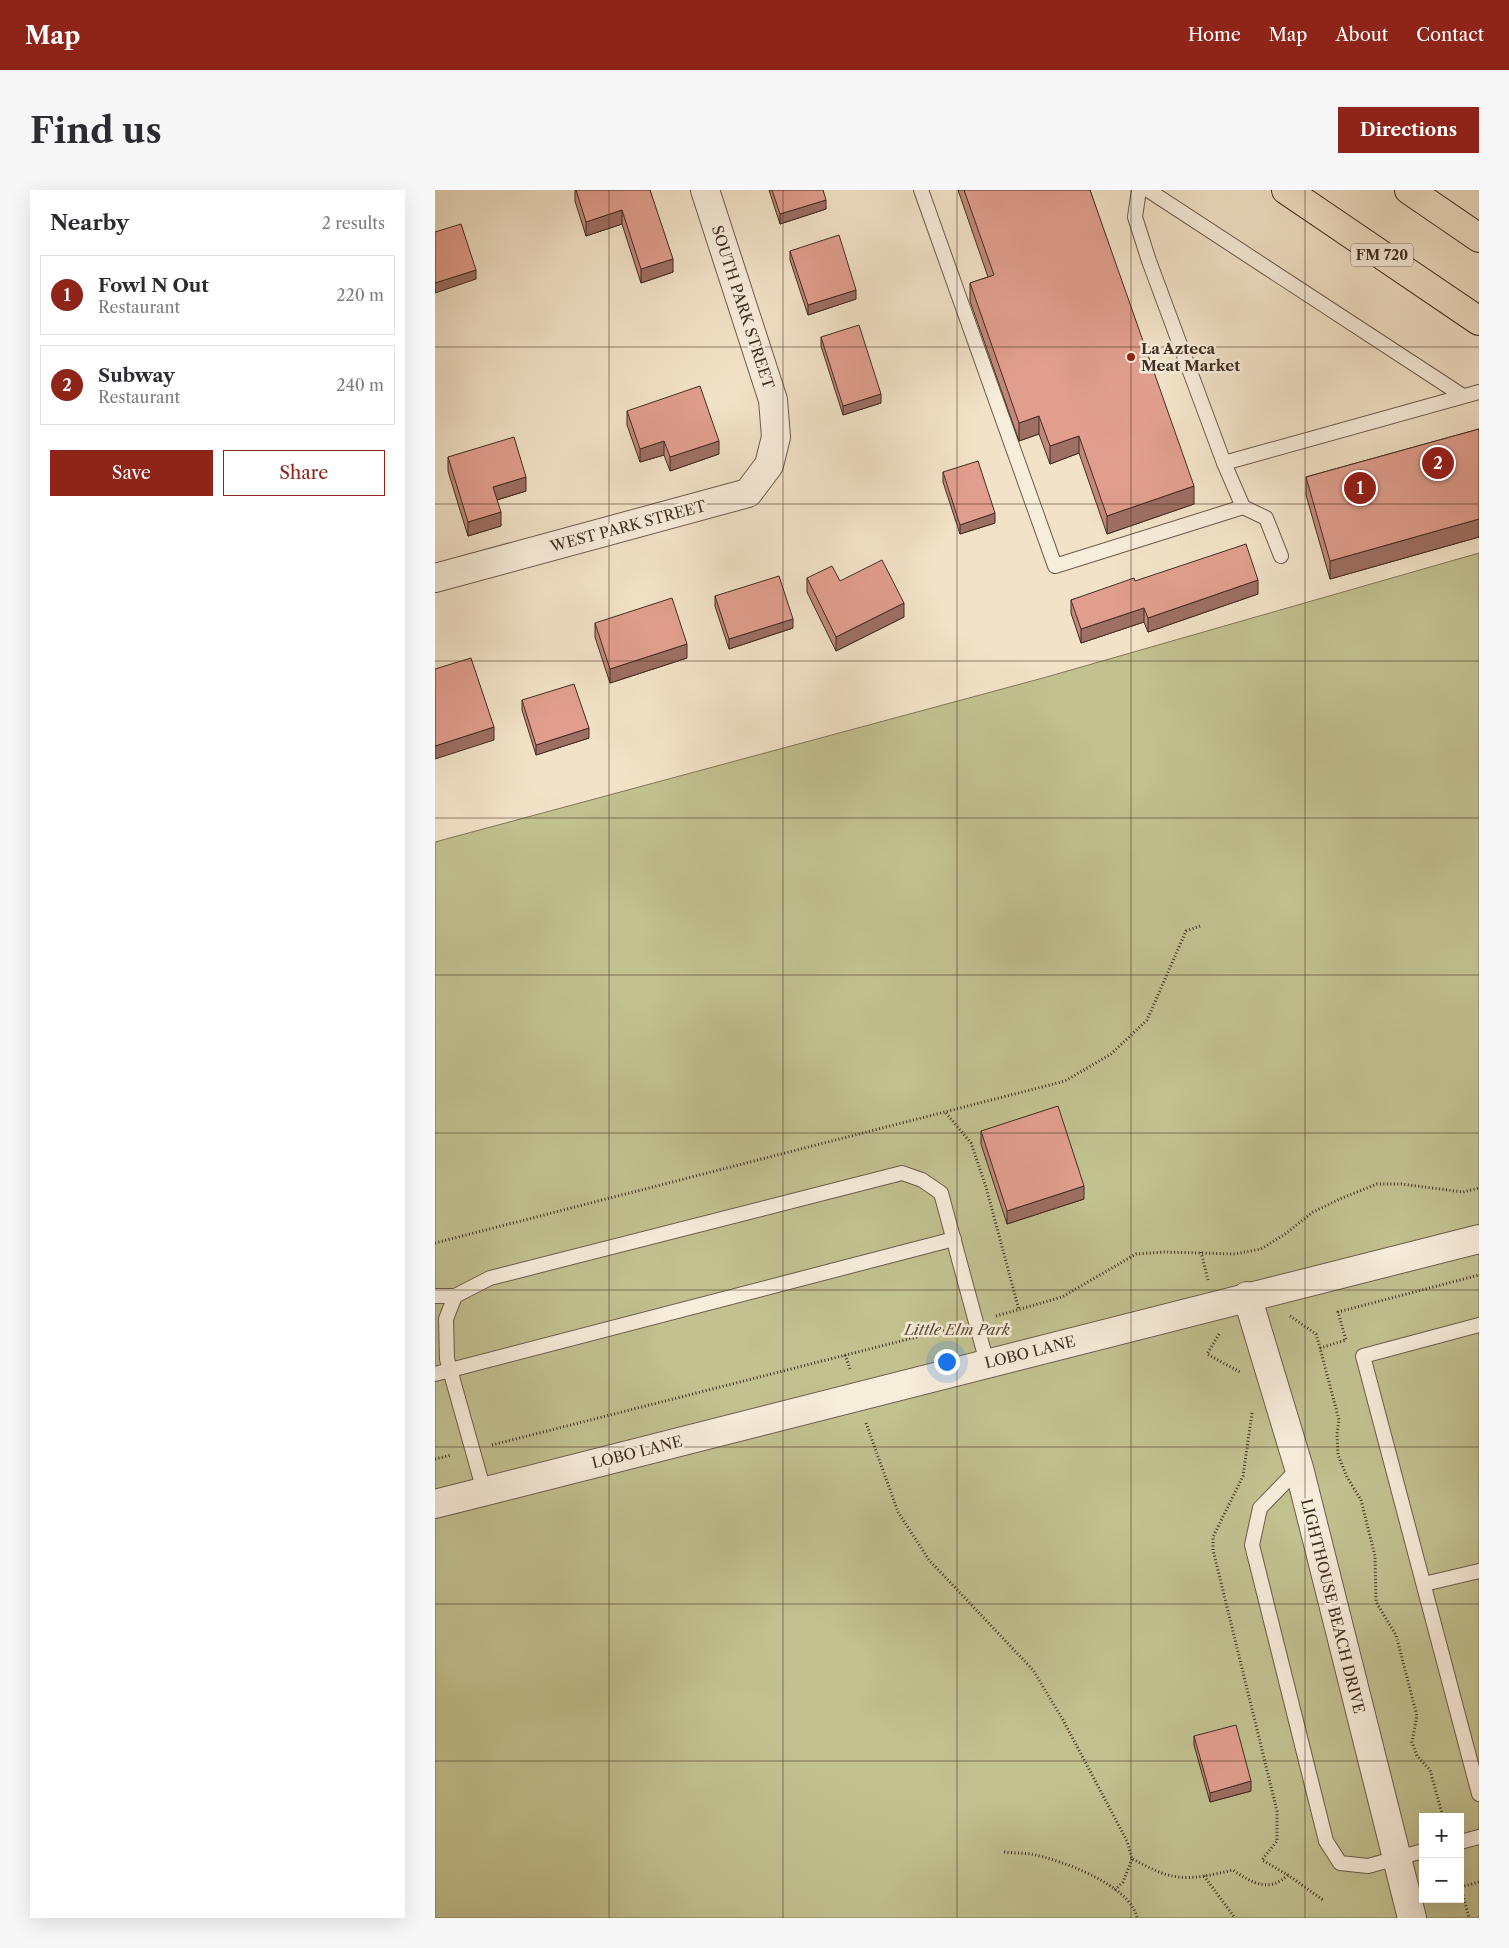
<!DOCTYPE html>
<meta charset="utf-8">
<style>
:root{--surface:#fff;--page:#f7f7f7;--text:#2b2b33;--muted:#7c7c81;--line:#e1e1e2;--accent:#8f2418}
body{margin:0;font-family:"Libre Caslon Text",serif;background:var(--page);color:var(--text)}
.controls{position:absolute;right:15px;bottom:15px;display:grid;overflow:hidden;border-radius:0px;box-shadow:0 5px 20px #0002}
.controls button{width:45px;height:45px;display:grid;place-items:center;padding:0;border:0;border-bottom:1px solid var(--line);background:var(--surface);color:var(--text);font:25px sans-serif}
.you{position:absolute;left:511px;top:1171px;width:18px;height:18px;margin:-12px;border:4px solid #fff;border-radius:50%;background:#1a73e8;box-shadow:0 0 0 8px #1a73e833}
.badge{display:grid;place-items:center;width:32px;height:32px;border-radius:50%;background:var(--accent);color:#fff;font-size:16px;font-weight:700}
.pin{position:absolute;translate:-50% -50%;border:2px solid #fff;box-shadow:0 1px 5px #0006}
.list{margin:0;padding:0;list-style:none}
h2{display:flex;justify-content:space-between;align-items:center;height:65px;margin:0;padding:0 20px;font-size:21px}
h2 small{font-size:16px;font-weight:400;color:var(--muted)}
.list li{display:grid;grid-template-columns:32px 1fr auto;gap:15px;align-items:center;box-sizing:border-box;height:80px;margin:0 10px 10px;padding:0 10px;border:1px solid var(--line);border-radius:0px}
.list b{display:block;font-size:19px;white-space:nowrap}
.list p{margin:0;font-size:16px;white-space:nowrap;color:var(--muted)}
.list em{font-size:16px;font-style:normal;color:var(--muted)}
.actions{display:flex;gap:10px;padding:15px 20px}
.actions a{flex:1;padding:11px 0;border:1px solid var(--accent);border-radius:0px;text-align:center;font-size:18px;color:var(--accent)}
.actions .main{background:var(--accent);color:#fff}
.map{position:relative;flex:none;width:1044px;height:1728px;overflow:hidden;border-radius:0px}
header{display:flex;align-items:center;gap:30px;box-sizing:border-box;height:70px;padding:0 25px;background:var(--accent);color:#fff}
header strong{font-size:24px}
nav{display:flex;gap:28px;margin-inline-start:auto;font-size:18px}
.intro{display:flex;align-items:center;justify-content:space-between;box-sizing:border-box;height:120px;padding:0 30px}
h1{margin:0;font-size:35px}
.button{padding:12px 22px;border-radius:0px;background:var(--accent);color:#fff;font-size:18px;font-weight:700}
main{display:flex;gap:30px;padding:0 30px}
aside{flex:1;background:var(--surface);border-radius:0px;box-shadow:0 5px 20px #0002}
.map>svg:first-child{display:block}
.green{fill:#c2c190;stroke:#82775a;fill-rule:evenodd}
.lines{fill:none;stroke-linecap:round;stroke-linejoin:round}
.service-casing{stroke:#6e5a4c;stroke-width:16}
.minor-casing{stroke:#6e5a4c;stroke-width:30}
.primary-casing{stroke:#422d23;stroke-width:30}
.path{stroke:#422d23;stroke-width:3;stroke-dasharray:1 2.5;stroke-linecap:butt}
.service{stroke:#f7eddb;stroke-width:14}
.minor{stroke:#f7eddb;stroke-width:28}
.primary{stroke:#f2e3c8;stroke-width:28}
.wall{fill:#c2887a;stroke:#422d23}
.shaded-wall{fill:#9e6f63;stroke:#422d23}
.building{fill:#e19e8e;stroke:#422d23}
.grid{fill:none;stroke:#422d23;stroke-width:1;stroke-opacity:0.55}
.poi-dot{fill:#8f2418;stroke:#f7eddb;stroke-width:2}
.labels{text-anchor:middle;dominant-baseline:central;stroke-width:5;stroke-linejoin:round;paint-order:stroke}
.shield{fill:#f7eddb;stroke:#78675a;stroke-width:1}
.shield-label{font-size:14px;font-weight:bold;fill:#422d23}
.street-label{font-size:15px;fill:#422d23;stroke:#f7eddb}
.poi-label{font-size:15px;font-weight:bold;fill:#422d23;stroke:#f7eddb;text-anchor:start}
.park-label{font-size:15px;font-style:italic;fill:#5c4b39;stroke:#f7eddb}
</style>
<header>
<strong>Map</strong>
<nav><a>Home</a><a>Map</a><a>About</a><a>Contact</a></nav>
</header>
<div class="intro"><h1>Find us</h1><a class="button">Directions</a></div>
<main>
<aside>
<h2>Nearby<small>2 results</small></h2>
<ul class="list">
<li><span class="badge">1</span><div><b>Fowl N Out</b><p>Restaurant</p></div><em>220 m</em></li>
<li><span class="badge">2</span><div><b>Subway</b><p>Restaurant</p></div><em>240 m</em></li>
</ul>
<div class="actions"><a class="main">Save</a><a>Share</a></div>
</aside>
<div class="map">
<svg width="1044" height="1728" viewBox="0 0 1044 1728">
<rect width="100%" height="100%" fill="#f2e3c8"/>
<filter id="stains"><feTurbulence type="fractalNoise" baseFrequency=".004" numOctaves="4"/><feColorMatrix values="0 0 0 0 .2 0 0 0 0 .09 0 0 0 0 .02 0 0 0 .5 -.17"/></filter>
<radialGradient id="worn" r=".72"><stop offset=".6" stop-color="#630" stop-opacity="0"/><stop offset="1" stop-color="#630" stop-opacity=".3"/></radialGradient>
<path class="green" d="M1044,363v1365h-1044v-1076l608,-164zM988,1627h37v82h-37z"/>
<g class="lines">
<defs>
<g id="service">
<polyline points="486,0 620,376 808,317 789,273"/>
<polyline points="704,0 700,27 714,71 789,273 1044,202"/>
<polyline points="713,0 1028,206"/>
<polyline points="808,317 831,328 846,366"/>
<polyline points="0,1106 20,1106"/>
<polyline points="1044,1135 928,1166 1044,1604"/>
<polyline points="0,1184 519,1049"/>
<polyline points="864,1278 825,1318 817,1355 891,1651 905,1673 933,1676 988,1661"/>
<polyline points="49,1301 12,1169 11,1129 20,1106 55,1088 467,983 487,990 506,1003 552,1173"/>
<polyline points="989,1394 1044,1381"/>
<polyline points="1025,1652 1044,1647"/>
</g>
<g id="minor">
<polyline points="0,388 313,303 334,275 341,247 338,210 270,0"/>
<polyline points="812,1106 864,1278 977,1728"/>
<polyline points="0,1314 1044,1049"/>
</g>
<g id="primary">
<polyline points="851,0 1044,131"/>
<polyline points="974,0 1044,48"/>
</g>
</defs>
<use href="#service" class="service-casing"/>
<use href="#minor" class="minor-casing"/>
<use href="#primary" class="primary-casing"/>
<g class="path">
<polyline points="511,923 536,953 551,997 584,1120"/>
<polyline points="0,1053 630,891 676,864 712,830 751,741 765,736"/>
<polyline points="766,1062 773,1090"/>
<polyline points="561,1126 627,1107 701,1064 729,1062 800,1064 826,1059 850,1044 878,1022 907,1008 942,994 966,994 1028,1002 1044,998"/>
<polyline points="855,1126 881,1144 885,1158 904,1230 902,1244 903,1265 912,1287 926,1310 940,1366 941,1412 961,1445 982,1526 977,1552 982,1566 995,1580 1008,1627"/>
<polyline points="784,1144 772,1164 805,1182"/>
<polyline points="885,1158 911,1150 903,1122 1044,1085"/>
<polyline points="410,1165 415,1179"/>
<polyline points="817,1223 808,1286 778,1347 778,1360 842,1621 842,1651 827,1670 853,1685 888,1710"/>
<path d="M431,1233l32,89 31,48 104,110 30,50 64,121 5,18c11,5 24,13 36,16 22,6 43,0 65,-5 19,13 36,23 55,5"/>
<polyline points="57,1255 521,1137"/>
<polyline points="0,1269 17,1265"/>
<path d="M569,1662c9,1 18,1 27,2 30,6 100,31 106,64"/>
<polyline points="769,1686 800,1728"/>
<polyline points="1025,1695 1034,1728"/>
<polyline points="1026,1697 1044,1692"/>
<polyline points="680,1700 688,1692 697,1669"/>
</g>
<use href="#service" class="service"/>
<use href="#minor" class="minor"/>
<use href="#primary" class="primary"/>
</g>
<g class="wall">
<polygon points="140,0 215,0 238,82 206,93 187,34 151,46 140,11"/>
<polygon points="334,0 388,0 391,19 345,34"/>
<polygon points="523,0 655,0 759,314 672,344 644,263 615,274 604,244 584,251 535,111 535,93 553,87"/>
<polygon points="355,61 421,109 373,125 355,70"/>
<polygon points="386,147 446,213 408,225 386,156"/>
<polygon points="192,221 284,264 235,281 229,265 205,272 192,235"/>
<polygon points="1044,239 1044,347 895,389 871,305 871,287"/>
<polygon points="13,267 91,301 62,310 66,336 33,346 13,281"/>
<polygon points="508,282 560,333 525,344 508,292"/>
<polygon points="372,388 405,391 469,427 401,461 372,402"/>
<polygon points="700,391 823,404 713,442 709,432 646,453 636,423 636,410"/>
<polygon points="280,406 358,438 294,459 280,416"/>
<polygon points="160,433 252,468 175,493 160,447"/>
<polygon points="87,510 154,548 101,565 87,520"/>
<polygon points="546,941 649,1009 572,1034 546,954"/>
<polygon points="759,1546 816,1601 775,1612 759,1555"/>
</g>
<g class="shaded-wall">
<polygon points="391,10 391,19 345,34 345,24"/>
<polygon points="187,20 187,34 151,46 151,32"/>
<polygon points="238,69 238,82 206,93 206,79"/>
<polygon points="41,80 41,89 0,103 0,93"/>
<polygon points="421,100 421,109 373,125 373,115"/>
<polygon points="446,204 446,213 408,225 408,216"/>
<polygon points="604,226 604,244 584,251 584,233"/>
<polygon points="644,246 644,263 615,274 615,256"/>
<polygon points="229,251 229,265 205,272 205,259"/>
<polygon points="284,251 284,264 235,281 235,267"/>
<polygon points="91,287 91,301 58,311 58,297"/>
<polygon points="759,296 759,314 672,344 672,326"/>
<polygon points="66,322 66,336 33,346 33,332"/>
<polygon points="560,323 560,333 525,344 525,335"/>
<polygon points="1044,329 1044,347 895,389 895,371"/>
<polygon points="823,390 823,404 713,442 713,428"/>
<polygon points="469,413 469,427 401,461 401,447"/>
<polygon points="709,418 709,432 646,453 646,439"/>
<polygon points="358,429 358,438 294,459 294,449"/>
<polygon points="252,454 252,468 175,493 175,479"/>
<polygon points="59,537 59,550 0,569 0,556"/>
<polygon points="154,538 154,548 101,565 101,555"/>
<polygon points="649,996 649,1009 572,1034 572,1021"/>
<polygon points="816,1591 816,1601 775,1612 775,1603"/>
</g>
<g class="building">
<polygon points="141,0 215,0 238,69 206,79 187,20 151,32"/>
<polygon points="337,0 388,0 391,10 345,24"/>
<polygon points="529,0 655,0 759,296 672,326 644,246 615,256 604,226 584,233 535,93 559,85"/>
<polygon points="26,34 41,80 0,93 0,42"/>
<polygon points="404,45 421,100 373,115 355,61"/>
<polygon points="424,135 446,204 408,216 386,147"/>
<polygon points="265,196 284,251 235,267 229,251 205,259 192,221"/>
<polygon points="1044,239 1044,329 895,371 871,287"/>
<polygon points="79,247 91,287 58,297 66,322 33,332 13,267"/>
<polygon points="543,271 560,323 525,335 508,282"/>
<polygon points="811,354 823,390 713,428 709,418 646,439 636,410 699,388 700,391"/>
<polygon points="447,370 469,413 401,447 372,388 397,376 405,391"/>
<polygon points="344,386 358,429 294,449 280,406"/>
<polygon points="237,408 252,454 175,479 160,433"/>
<polygon points="36,468 59,537 0,556 0,479"/>
<polygon points="139,494 154,538 101,555 87,510"/>
<polygon points="623,916 649,996 572,1021 546,941"/>
<polygon points="801,1535 816,1591 775,1603 759,1546"/>
</g>
<path class="grid" d="M174,0v1728M348,0v1728M522,0v1728M696,0v1728M870,0v1728M0,157h1044M0,314h1044M0,471h1044M0,628h1044M0,785h1044M0,943h1044M0,1100h1044M0,1257h1044M0,1414h1044M0,1571h1044"/>
<circle class="poi-dot" cx="696" cy="167" r="5"/>
<g class="labels">
<rect class="shield" x="916" y="53.5" width="62" height="23" rx="4"/>
<g class="shield-label">
<text x="947" y="65">FM 720</text>
</g>
<g class="street-label">
<text transform="translate(308 117) rotate(72)">SOUTH PARK STREET</text>
<text transform="translate(193 336) rotate(-15)">WEST PARK STREET</text>
<text transform="translate(595 1162) rotate(-14)">LOBO LANE</text>
<text transform="translate(202 1262) rotate(-14)">LOBO LANE</text>
<text transform="translate(898 1416) rotate(76)">LIGHTHOUSE BEACH DRIVE</text>
</g>
<g class="poi-label">
<text x="706" y="158">La Azteca<tspan x="706" dy="17">Meat Market</tspan></text>
</g>
<g class="park-label">
<text x="522" y="1139">Little Elm Park</text>
</g>
</g>
<rect width="100%" height="100%" filter="url(#stains)"/>
<rect width="100%" height="100%" fill="url(#worn)"/>
</svg>
<div class="controls">
<button>+</button>
<button>−</button>
</div>
<div class="you"></div>
<div class="pin badge" style="left:925px;top:298px">1</div>
<div class="pin badge" style="left:1003px;top:273px">2</div>
</div>
</main>
